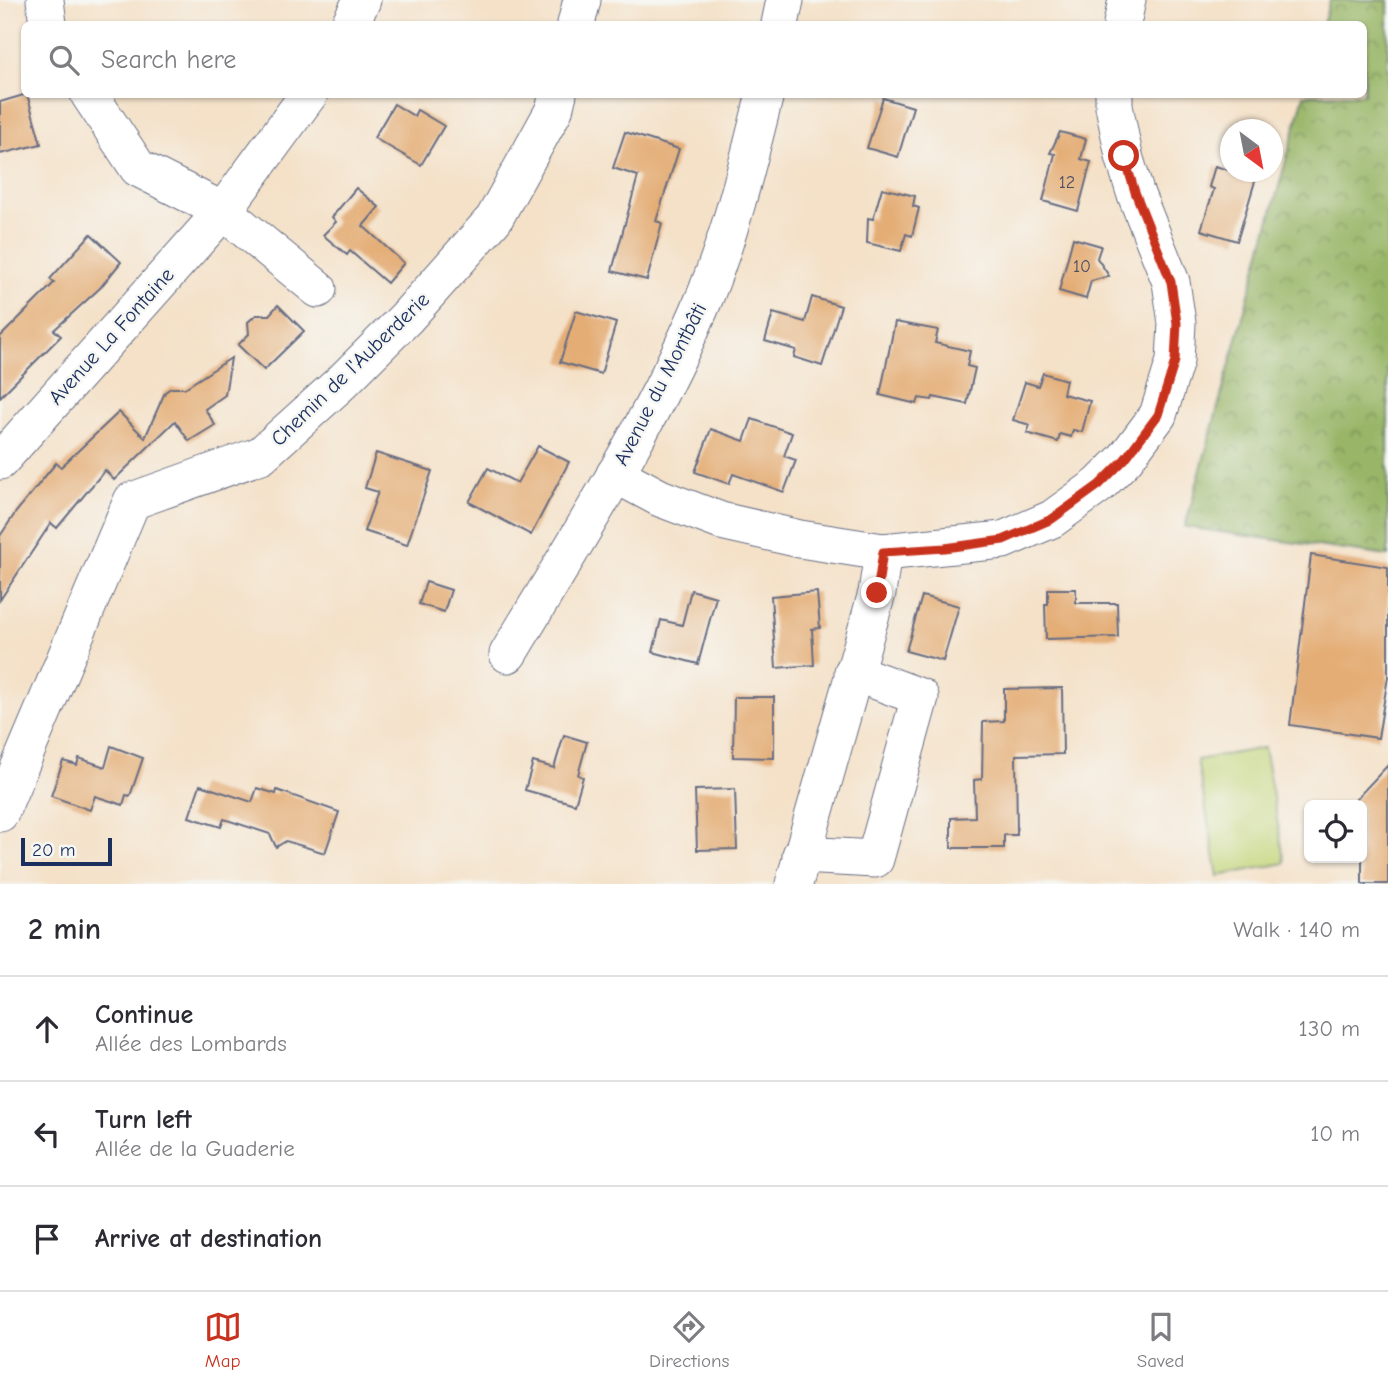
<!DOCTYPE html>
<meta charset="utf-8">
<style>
:root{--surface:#fff;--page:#f7f7f7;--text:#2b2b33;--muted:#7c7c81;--line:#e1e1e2;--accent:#c8321e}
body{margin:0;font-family:"Comic Neue",sans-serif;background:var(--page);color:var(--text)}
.controls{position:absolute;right:21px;bottom:21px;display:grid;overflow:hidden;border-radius:10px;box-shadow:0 2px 5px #0004}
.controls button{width:63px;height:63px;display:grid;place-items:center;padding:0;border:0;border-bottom:2px solid var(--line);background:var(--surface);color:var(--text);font:35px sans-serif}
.compass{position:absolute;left:1220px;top:119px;width:63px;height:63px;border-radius:50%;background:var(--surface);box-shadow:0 2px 5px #0004;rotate:148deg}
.scale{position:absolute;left:21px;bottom:18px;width:91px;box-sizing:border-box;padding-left:7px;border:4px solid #1b2f5e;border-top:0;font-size:19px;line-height:24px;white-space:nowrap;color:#1b2f5e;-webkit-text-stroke:5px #f6f6f2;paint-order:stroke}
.stop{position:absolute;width:21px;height:21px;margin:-16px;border:5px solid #c8321e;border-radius:50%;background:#fff}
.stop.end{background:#c8321e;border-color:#fff;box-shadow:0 2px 7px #0008}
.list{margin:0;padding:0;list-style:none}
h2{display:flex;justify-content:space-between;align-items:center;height:91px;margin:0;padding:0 28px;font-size:30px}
h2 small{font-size:23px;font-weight:400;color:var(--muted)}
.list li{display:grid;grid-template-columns:46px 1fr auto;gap:21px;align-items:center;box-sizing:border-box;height:105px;padding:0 28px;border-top:2px solid var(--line)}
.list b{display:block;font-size:26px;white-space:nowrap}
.list p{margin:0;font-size:23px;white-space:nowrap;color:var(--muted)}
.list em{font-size:23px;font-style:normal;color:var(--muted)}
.icon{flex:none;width:38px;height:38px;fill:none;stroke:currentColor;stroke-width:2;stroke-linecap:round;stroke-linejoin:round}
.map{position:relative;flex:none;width:1388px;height:884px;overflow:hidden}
.search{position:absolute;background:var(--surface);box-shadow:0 2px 5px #0004;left:21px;right:21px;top:21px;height:77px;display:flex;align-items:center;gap:18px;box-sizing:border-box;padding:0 24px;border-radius:10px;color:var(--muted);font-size:26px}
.sheet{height:406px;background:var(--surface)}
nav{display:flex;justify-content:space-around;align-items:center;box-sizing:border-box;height:98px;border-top:2px solid var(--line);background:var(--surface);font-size:19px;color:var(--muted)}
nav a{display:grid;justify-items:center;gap:4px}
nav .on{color:var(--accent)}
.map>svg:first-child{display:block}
.grass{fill:#c2d476;stroke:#6e826a;stroke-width:2}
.forest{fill:url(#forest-crowns);stroke:#5a7262;stroke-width:2}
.building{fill:#e4ad76}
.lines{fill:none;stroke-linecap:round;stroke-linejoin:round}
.minor-casing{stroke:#676d83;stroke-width:39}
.minor{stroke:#fff;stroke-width:37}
.route{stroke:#c8321e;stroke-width:9}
.labels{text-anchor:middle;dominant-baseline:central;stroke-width:5;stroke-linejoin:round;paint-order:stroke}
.number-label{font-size:18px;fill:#4d4e64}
.street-label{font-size:21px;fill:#1b2f5e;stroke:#f6f6f2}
</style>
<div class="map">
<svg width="1388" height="884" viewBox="0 0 1388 884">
<defs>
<pattern id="forest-crowns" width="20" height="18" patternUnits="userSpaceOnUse" patternTransform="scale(1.75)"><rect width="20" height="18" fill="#99b667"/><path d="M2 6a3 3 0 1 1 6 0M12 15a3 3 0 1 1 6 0" fill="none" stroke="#7c9458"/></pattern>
</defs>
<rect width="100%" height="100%" fill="#f6f6f2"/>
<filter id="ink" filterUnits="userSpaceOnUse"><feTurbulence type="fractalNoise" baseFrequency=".0143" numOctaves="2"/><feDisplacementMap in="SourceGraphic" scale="14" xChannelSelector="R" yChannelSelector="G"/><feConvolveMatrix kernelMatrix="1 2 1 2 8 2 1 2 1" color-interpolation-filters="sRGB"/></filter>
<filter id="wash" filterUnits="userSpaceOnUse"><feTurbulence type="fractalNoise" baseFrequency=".00686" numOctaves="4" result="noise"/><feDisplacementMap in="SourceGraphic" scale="28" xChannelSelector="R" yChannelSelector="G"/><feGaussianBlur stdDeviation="1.57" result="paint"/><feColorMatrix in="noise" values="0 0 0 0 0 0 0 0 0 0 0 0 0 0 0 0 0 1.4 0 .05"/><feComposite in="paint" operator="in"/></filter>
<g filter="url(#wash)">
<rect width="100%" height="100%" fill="#f4e1c8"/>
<polygon class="grass" points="1264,748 1285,863 1218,876 1197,760"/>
<polygon class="forest" points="1330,0 1388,0 1388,556 1185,527 1304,95 1364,94 1364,24 1323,24"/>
<g id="blocks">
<g class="building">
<polygon points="27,94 41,144 0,154 0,102"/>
<polygon points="883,98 913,107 898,157 867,148"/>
<polygon points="394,104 414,116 417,110 444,126 421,165 374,138"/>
<polygon points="625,132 679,149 656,221 662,223 647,280 612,271 638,176 613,168"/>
<polygon points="1060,132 1086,139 1081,159 1091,162 1078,211 1043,201 1055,154 1050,153"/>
<polygon points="1215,166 1256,178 1237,241 1201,230 1214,189 1209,187"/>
<polygon points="356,188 379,207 363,226 404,263 387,283 350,251 347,255 323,235 336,222 332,217"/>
<polygon points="882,188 915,196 913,206 919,208 912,236 906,234 901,251 867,243 868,218 873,219"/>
<polygon points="91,234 121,262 100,288 54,330 61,336 0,397 0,337 54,283 50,279"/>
<polygon points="1073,238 1101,246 1097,258 1109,276 1091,281 1086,299 1059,291"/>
<polygon points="812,297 841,306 822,366 794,357 796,350 765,341 773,313 805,322"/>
<polygon points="278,305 304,331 264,370 238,345 249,334 248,322 256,315 269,315"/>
<polygon points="576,311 616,323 601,374 560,362"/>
<polygon points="895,322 938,330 935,343 970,351 967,366 975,368 967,404 933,397 932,400 919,398 917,404 880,395"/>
<polygon points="231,358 225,395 205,409 215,425 189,441 175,421 114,480 105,470 57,528 51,523 0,600 0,536 16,512 56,463 61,467 119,412 145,438 165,392 171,388 185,388"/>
<polygon points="1043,373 1066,380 1063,394 1090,401 1082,432 1073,430 1071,437 1060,434 1058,442 1027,433 1030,425 1013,420 1025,382 1038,386"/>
<polygon points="752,419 792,433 784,456 796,460 784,492 733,474 729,484 695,472 711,429 744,441"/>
<polygon points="538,446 569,462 531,535 469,502 488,468 517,483"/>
<polygon points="376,453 432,471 407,545 364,531 378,492 365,488"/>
<polygon points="1311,555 1388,567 1388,677 1378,738 1290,725"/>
<polygon points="426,582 451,590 444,612 419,604"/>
<polygon points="1048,589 1076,589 1076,603 1117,603 1118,637 1046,639 1045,604 1048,604"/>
<polygon points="691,590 716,597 698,664 653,652 661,620 682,625"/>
<polygon points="817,592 820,628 812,629 814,665 776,668 771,596"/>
<polygon points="922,596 959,606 943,661 906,651"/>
<polygon points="1062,688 1063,754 1016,755 1017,835 1004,835 1004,848 951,848 951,818 975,817 974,780 982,779 983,722 1004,721 1004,689"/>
<polygon points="734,697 774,697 774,758 733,757"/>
<polygon points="564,735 587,742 578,775 583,777 575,804 525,790 533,762 554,768"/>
<polygon points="111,746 143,758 130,796 126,795 123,805 95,796 90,810 51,796 63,761 77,765 79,758 105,767"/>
<polygon points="1388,765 1388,884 1362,884 1362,805 1355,800"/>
<polygon points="200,785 252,802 257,788 276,794 277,790 339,812 325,853 286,841 276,847 270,834 224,819 221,827 189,817"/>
<polygon points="735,789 737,849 697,850 695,790"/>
</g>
</g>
</g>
<g filter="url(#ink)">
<use href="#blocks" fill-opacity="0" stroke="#676d83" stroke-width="2"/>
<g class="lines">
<defs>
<g id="minor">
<polyline points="45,0 48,24"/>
<polyline points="350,24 362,0"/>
<polyline points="576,24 582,0"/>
<polyline points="780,24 785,0"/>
<polyline points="1122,24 1127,0"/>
<polyline points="89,94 138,168 223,211 318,289"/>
<polyline points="0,461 223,211 309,94"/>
<polyline points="615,474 660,498 721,521 800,539 883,552 1003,540 1052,519 1099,485 1125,459 1158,415 1175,361 1177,323 1171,282 1135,192 1124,156 1114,106 1114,94"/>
<path d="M508,654c70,-117 146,-234 198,-360 26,-65 42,-132 59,-200"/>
<polyline points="0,813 132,501 261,455 342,382 406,318 494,219 554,110 558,94"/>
<polyline points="801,855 875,859 920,697 853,672"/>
<polyline points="794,884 877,593 883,552"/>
</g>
</defs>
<use href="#minor" class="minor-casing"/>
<use href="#minor" class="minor"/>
</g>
</g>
<g class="lines" filter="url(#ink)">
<polyline class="route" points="877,593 883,552 945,548 1003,540 1052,519 1099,485 1125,459 1158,415 1175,361 1177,323 1171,282 1135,192 1124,156"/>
</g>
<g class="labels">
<g class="number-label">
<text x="1067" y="182">12</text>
<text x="1082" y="266">10</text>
</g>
<g class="street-label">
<text transform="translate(111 336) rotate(-48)">Avenue La Fontaine</text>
<text transform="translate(350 369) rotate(-44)">Chemin de l'Auberderie</text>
<text transform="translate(660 384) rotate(-63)">Avenue du Montbâti</text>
</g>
</g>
</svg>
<div class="controls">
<button><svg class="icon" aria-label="locate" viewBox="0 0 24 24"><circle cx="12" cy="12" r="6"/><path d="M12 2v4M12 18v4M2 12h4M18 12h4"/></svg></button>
</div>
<svg class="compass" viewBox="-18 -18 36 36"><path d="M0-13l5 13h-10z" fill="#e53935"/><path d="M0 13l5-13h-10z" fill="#7c7c81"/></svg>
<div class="scale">20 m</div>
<div class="stop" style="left:1124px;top:156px"></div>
<div class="stop end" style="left:877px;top:593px"></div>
<div class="search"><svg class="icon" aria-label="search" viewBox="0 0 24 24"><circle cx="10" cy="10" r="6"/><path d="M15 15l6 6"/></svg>Search here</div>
</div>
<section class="sheet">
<h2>2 min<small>Walk · 140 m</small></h2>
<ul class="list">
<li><svg class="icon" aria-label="ahead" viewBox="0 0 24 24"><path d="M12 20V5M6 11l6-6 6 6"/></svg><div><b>Continue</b><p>Allée des Lombards</p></div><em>130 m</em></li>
<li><svg class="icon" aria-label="left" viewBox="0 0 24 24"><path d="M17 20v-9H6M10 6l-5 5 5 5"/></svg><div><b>Turn left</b><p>Allée de la Guaderie</p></div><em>10 m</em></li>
<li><svg class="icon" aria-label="arrive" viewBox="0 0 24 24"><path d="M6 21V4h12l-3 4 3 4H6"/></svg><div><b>Arrive at destination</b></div></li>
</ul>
</section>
<nav>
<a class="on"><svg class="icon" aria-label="map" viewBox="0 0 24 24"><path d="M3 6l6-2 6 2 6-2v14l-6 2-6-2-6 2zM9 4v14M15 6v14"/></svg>Map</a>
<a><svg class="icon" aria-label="directions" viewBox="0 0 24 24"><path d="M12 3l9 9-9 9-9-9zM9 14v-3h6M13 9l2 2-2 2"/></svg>Directions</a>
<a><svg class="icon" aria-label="saved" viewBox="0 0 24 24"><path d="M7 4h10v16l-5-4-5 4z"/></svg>Saved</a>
</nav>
